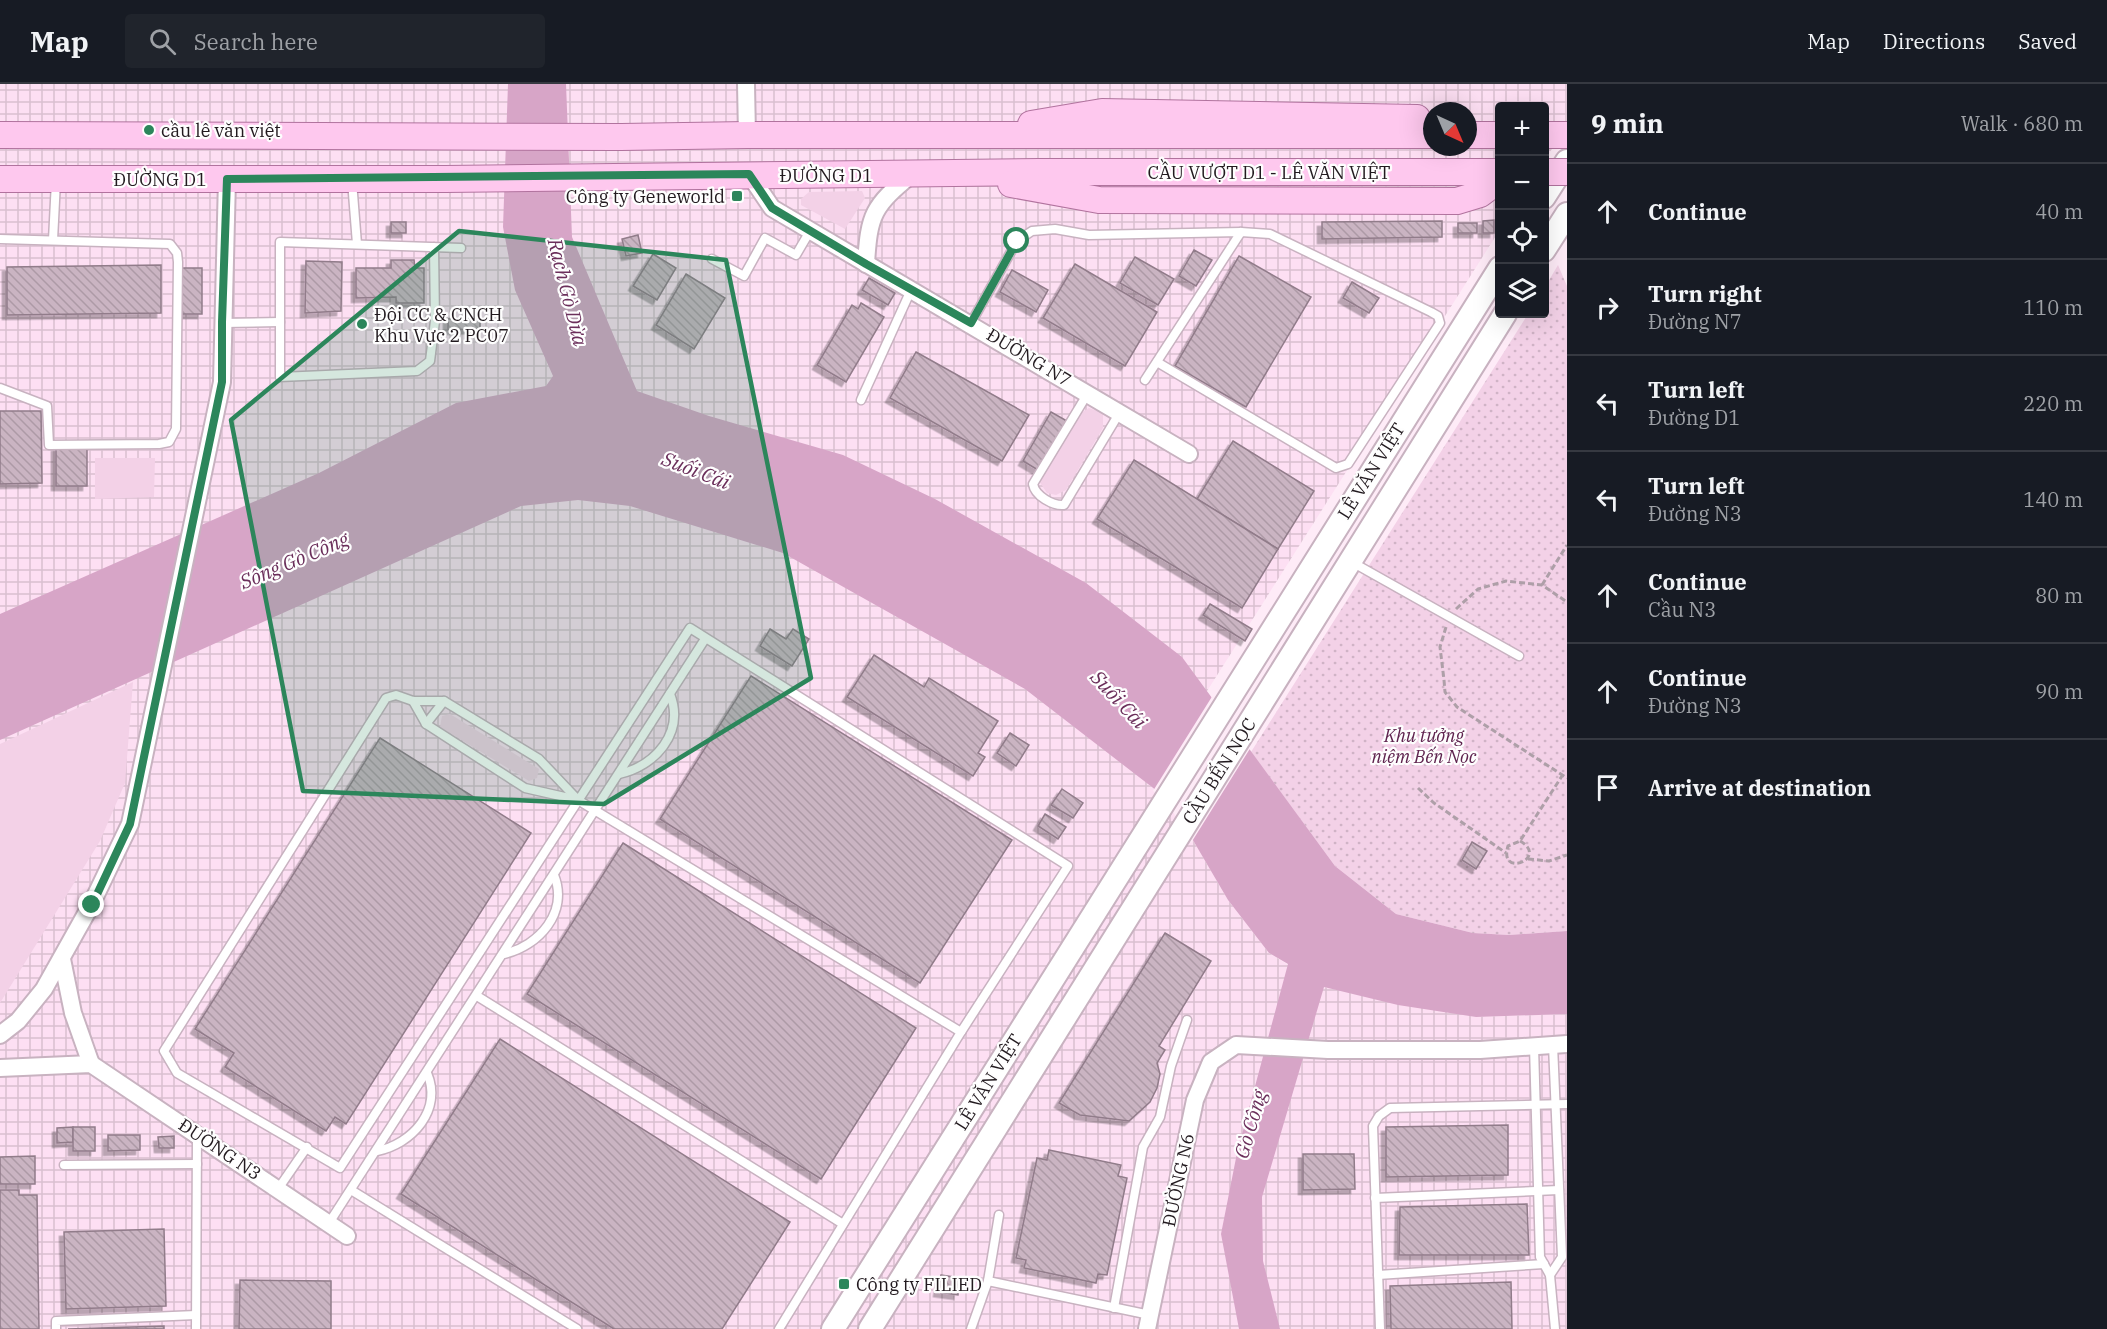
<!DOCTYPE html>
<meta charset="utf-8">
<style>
:root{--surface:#171b24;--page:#20242c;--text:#f1f3f6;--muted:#9ea1a6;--line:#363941}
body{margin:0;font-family:"IBM Plex Serif",serif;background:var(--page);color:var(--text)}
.controls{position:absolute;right:18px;top:18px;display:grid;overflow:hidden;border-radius:6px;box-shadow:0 6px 24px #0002}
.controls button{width:54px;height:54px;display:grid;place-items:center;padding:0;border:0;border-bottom:2px solid var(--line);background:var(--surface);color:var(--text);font:30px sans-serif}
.compass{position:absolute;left:1423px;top:18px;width:54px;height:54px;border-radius:50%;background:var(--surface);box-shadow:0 6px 24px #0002;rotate:136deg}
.stop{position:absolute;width:18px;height:18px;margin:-14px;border:4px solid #2c865b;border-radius:50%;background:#fff}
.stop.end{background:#2c865b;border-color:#fff;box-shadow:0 2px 6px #0008}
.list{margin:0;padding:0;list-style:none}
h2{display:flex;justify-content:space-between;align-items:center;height:78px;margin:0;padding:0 24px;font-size:26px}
h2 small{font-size:20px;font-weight:400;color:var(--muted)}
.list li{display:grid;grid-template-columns:39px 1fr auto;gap:18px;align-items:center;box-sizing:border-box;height:96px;padding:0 24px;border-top:2px solid var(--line)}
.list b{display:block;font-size:22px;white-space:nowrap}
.list p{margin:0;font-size:20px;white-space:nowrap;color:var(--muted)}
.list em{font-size:20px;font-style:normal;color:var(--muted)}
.icon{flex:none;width:33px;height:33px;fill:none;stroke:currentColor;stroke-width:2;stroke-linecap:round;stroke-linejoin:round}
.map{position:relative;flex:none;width:1567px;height:1245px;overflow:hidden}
header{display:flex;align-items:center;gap:36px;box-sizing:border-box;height:84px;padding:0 30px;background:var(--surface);border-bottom:2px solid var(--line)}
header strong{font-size:28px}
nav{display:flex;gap:33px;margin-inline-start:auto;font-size:21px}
.search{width:420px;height:54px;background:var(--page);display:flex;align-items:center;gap:15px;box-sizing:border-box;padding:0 21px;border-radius:6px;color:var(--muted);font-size:22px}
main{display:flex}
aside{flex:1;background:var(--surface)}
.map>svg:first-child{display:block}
.industrial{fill:url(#industrial-grid);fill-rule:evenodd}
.grass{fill:#f3d1e7}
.park{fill:url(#park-dots)}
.water{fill:#d7a5c7}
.pier{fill:#feebf7}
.building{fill:url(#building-back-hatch);stroke:#917c8a;stroke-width:1.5;filter:url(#shadow)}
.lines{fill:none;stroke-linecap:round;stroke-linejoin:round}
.lane-casing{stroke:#c8b2c0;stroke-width:11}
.street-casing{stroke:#c8b2c0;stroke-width:20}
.secondary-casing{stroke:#c8b2c0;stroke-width:26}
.primary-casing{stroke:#b1739e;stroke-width:28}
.path{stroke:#ae9fa8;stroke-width:3;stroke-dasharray:6 3;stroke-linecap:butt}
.lane{stroke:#fff;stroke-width:8}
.street{stroke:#fff;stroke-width:16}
.secondary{stroke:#fff;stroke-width:22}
.primary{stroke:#fec8ee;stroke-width:26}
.primary-bridge-casing{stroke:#b1739e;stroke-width:28;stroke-linecap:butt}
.primary-bridge{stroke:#fec8ee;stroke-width:26}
.route{stroke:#2c865b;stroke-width:8}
.marked{fill:#2c865b;fill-opacity:0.2;stroke:#2c865b;stroke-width:4.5;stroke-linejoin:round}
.poi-dot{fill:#2c865b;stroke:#fefefe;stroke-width:2}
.labels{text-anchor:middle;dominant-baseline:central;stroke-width:4.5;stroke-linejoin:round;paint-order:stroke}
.poi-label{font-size:18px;fill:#221a1f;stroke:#fefefe;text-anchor:start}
.street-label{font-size:18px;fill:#221a1f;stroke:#fefefe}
.park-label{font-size:18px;font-style:italic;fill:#5f234f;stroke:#fefefe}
.water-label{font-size:20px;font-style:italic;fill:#6b2f5b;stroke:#fefefe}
</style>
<header>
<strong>Map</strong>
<div class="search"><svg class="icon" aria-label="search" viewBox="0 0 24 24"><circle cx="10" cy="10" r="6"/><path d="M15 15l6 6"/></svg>Search here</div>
<nav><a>Map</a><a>Directions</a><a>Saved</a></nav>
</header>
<main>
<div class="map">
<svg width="1567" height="1245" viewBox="0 0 1567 1245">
<defs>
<pattern id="industrial-grid" width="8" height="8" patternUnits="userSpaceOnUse" patternTransform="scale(1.5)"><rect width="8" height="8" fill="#fddff3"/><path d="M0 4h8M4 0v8" fill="none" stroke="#d9bfd0"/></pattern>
<pattern id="park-dots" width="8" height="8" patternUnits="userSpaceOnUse" patternTransform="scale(1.5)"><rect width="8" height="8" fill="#f3d1e7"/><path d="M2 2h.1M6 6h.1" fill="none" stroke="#d0b3c6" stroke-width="1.8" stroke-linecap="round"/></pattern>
<pattern id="building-back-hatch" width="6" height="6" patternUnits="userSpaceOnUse" patternTransform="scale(1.5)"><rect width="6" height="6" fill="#cab4c2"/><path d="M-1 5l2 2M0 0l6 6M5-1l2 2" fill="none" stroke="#ad9aa6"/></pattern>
<filter id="shadow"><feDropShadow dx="-4.5" dy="4.5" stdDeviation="0" flood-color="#0004"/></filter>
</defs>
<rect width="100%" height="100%" fill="#feebf7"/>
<path class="industrial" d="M0,0h1567v41l-22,35 -1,-54h-44l-1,125 -351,553 22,17 58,99 41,53 55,34 152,30 91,-3v315h-1567zM1432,27h36v36h-36z"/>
<g class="grass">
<polygon points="862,107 865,114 845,145 801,121 801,115 809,108"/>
<polygon points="1089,324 1103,329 1103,344 1066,406 1056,411 1047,409 1039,397 1042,392 1081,329"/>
<polygon points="95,374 155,374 154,413 95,415"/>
<polygon points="133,598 125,699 100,757 0,919 0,660"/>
<polygon points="450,630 539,685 537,694 529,697 440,643 442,632"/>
</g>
<polygon class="park" points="1558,181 1567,202 1567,847 1509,851 1473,849 1396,830 1335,782 1251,668 1528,230 1544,230 1545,203"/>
<polygon class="water" points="508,0 566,0 572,153 637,307 709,332 843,371 935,415 1086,499 1182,573 1335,782 1396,830 1473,849 1509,851 1567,847 1567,930 1476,933 1398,921 1324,903 1262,1113 1263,1177 1280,1245 1239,1245 1221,1150 1237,1069 1288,880 1269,869 1228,816 1170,717 1025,605 783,469 630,422 578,416 521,422 0,656 0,530 319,389 456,319 546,302 553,292 515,206 503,143"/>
<polygon class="pier" points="1213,611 1251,663 1191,759 1168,719 1153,707"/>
<g class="building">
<polygon points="1494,136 1494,149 1483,149 1483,137"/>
<polygon points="1442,137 1442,153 1322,155 1322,138"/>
<rect x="391" y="138" width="15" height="11"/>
<rect x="1458" y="139" width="19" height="10"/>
<polygon points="638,151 642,169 626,172 622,155"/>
<polygon points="1194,166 1212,176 1196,202 1179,192"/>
<polygon points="653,170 676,184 657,216 633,202"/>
<polygon points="1239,172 1311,213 1246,323 1175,282"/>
<polygon points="1135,173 1174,195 1158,221 1120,199"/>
<polygon points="391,176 414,176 415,184 424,184 424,219 396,219 396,213 356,214 356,184 391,184"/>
<polygon points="306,177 342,178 341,227 305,229"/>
<polygon points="1075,180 1157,228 1125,282 1043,234"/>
<polygon points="161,181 161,229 7,231 7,183"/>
<rect x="182" y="184" width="20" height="46"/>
<polygon points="1012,186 1048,206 1036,228 1000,208"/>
<polygon points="686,190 725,214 694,265 656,241"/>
<polygon points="869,194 895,209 888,221 862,206"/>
<polygon points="1352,198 1379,214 1369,229 1343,214"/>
<polygon points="861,219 884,233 846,298 817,281 852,221 858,225"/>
<polygon points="480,234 480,245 448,246 448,235"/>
<polygon points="916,268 1029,331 1002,377 890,314"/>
<polygon points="0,327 41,327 42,399 0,400"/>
<polygon points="1051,328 1067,337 1038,386 1023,377"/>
<polygon points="1233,357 1314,407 1278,465 1197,415"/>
<rect x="56" y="363" width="31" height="39"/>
<polygon points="1134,376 1278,465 1242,524 1097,435"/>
<polygon points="1210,520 1252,545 1245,557 1203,531"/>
<polygon points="770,545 786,555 793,545 809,555 792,582 760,562"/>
<polygon points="874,571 924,603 929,594 998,637 978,669 985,673 973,692 847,613"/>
<polygon points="751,592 1012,756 920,899 660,735"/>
<polygon points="1010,649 1029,661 1016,682 997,669"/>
<polygon points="380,654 531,749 346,1040 335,1033 326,1047 225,983 234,969 195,945"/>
<polygon points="1062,705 1083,719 1073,734 1051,721"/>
<polygon points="1045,730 1066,743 1058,755 1038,742"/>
<polygon points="1472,758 1487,767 1476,785 1462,776"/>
<polygon points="623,759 916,944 821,1095 527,910"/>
<polygon points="1165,849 1211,877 1159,962 1165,966 1157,979 1160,990 1157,1004 1150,1018 1129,1037 1080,1031 1059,1019"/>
<polygon points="500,955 790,1138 722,1245 614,1245 401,1110"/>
<polygon points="1508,1041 1508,1091 1386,1093 1386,1043"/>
<polygon points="73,1043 73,1058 57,1059 57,1044"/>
<rect x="73" y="1043" width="22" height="24"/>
<polygon points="108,1051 140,1051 140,1066 108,1067"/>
<polygon points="174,1052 174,1064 159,1064 158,1053"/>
<polygon points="1049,1066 1121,1081 1118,1092 1127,1094 1107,1191 1098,1190 1096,1199 1024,1184 1026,1176 1016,1174 1037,1074 1047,1076"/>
<polygon points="1303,1070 1354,1070 1355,1105 1303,1106"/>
<polygon points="35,1072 35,1100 0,1100 0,1073"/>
<polygon points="0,1106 19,1106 19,1111 37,1111 39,1245 0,1245"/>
<polygon points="1527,1120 1529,1171 1399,1171 1400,1123"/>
<polygon points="164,1145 166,1222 66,1225 64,1148"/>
<polygon points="941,1191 960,1194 958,1211 938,1208"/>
<polygon points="240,1196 331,1197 331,1245 239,1245"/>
<polygon points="1511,1198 1512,1245 1391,1245 1390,1202"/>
<polygon points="164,1242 164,1245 68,1245"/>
</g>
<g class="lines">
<defs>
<g id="lane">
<polyline points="352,97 357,160"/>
<polyline points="0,155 170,160 177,169 178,178 176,345 169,358 159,360 49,361 47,322 0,304"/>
<polyline points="53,156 56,97"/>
<polyline points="434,163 435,237 430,277 417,287 280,293 280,158 461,164"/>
<polyline points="712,175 744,192 765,154 796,171 810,147"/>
<polyline points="222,239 280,238"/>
<polyline points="971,239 1017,157 1032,147 1055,145 1089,151 1241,148 1270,150 1431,228 1438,232 1440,239 1348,380 1336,384 1157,278"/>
<polyline points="1145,296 1241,148"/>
<path d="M1088,309l-55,91c2,12 20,22 31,21l56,-93"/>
<polyline points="861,316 911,206"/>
<polyline points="1350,477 1519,572"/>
<polyline points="413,617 426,640 525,704 578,716 596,727 961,948"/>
<polyline points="426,640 444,617"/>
<path d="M619,690c36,-8 66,-41 51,-80"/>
<polyline points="578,716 539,675 444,617 413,617 396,611 386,614 164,967 177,989 340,1084 690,544 1068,782 961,948 779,1245"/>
<path d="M504,870c35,-8 65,-42 50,-79"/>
<polyline points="477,912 843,1140"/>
<polyline points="1534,962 1540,1173 1550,1191 1555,1245"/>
<path d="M377,1067c35,-7 66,-41 50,-78"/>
<polyline points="64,1081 197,1080"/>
<polyline points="278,1105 307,1063"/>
<polyline points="351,1106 577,1245"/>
<polyline points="1375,1114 1559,1106"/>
<polyline points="329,1139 705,555"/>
<polyline points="1378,1191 1544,1180"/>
<polyline points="1550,1191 1562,1173 1553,961"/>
<polyline points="988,1197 1150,1231"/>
<polyline points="1114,1224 1143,1063 1160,1033 1171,982 1187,936"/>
<polyline points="56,1245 56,1237 196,1231"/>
<polyline points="196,1245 197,1052"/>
<polyline points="971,1245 988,1197 999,1131"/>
<polyline points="1380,1245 1373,1042 1379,1032 1390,1024 1567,1020"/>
</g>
<g id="street">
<polyline points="746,0 747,51"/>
<polyline points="749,90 772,124 1189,370"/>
<path d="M866,180c3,-50 7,-58 46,-90"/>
<polyline points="62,875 73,929 91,980"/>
<polyline points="0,951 18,937 44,905 91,821 130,740 222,298 227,95"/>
<polyline points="0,984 91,980 347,1152"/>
<polyline points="1147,1245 1195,1016 1211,978 1236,961 1328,966 1480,966 1567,960"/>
</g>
<g id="secondary">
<polyline points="1544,113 1567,77"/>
<polyline points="1544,166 1567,130"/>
<polyline points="833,1245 1500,184"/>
<polyline points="870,1245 1505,230"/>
</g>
<g id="primary">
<polyline points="1031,40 1102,28 1417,34"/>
<polyline points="0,51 621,53 747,51 1432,51"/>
<polyline points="1544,51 1567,51"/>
<polyline points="0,95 445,95 1039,88 1500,88"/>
<polyline points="1011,100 1099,116 1457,117 1480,110 1500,95"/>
</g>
</defs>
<use href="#lane" class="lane-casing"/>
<use href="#street" class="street-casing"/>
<use href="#secondary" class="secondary-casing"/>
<use href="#primary" class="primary-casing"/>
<g class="path">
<polyline points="1542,501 1567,461"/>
<polyline points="1456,525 1478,505 1506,497 1542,501 1567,518"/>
<polyline points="1446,543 1440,563 1444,596 1445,608 1457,623 1567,694"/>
<polyline points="1418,704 1434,719 1506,769"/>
<path d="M1520,757c30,17 -22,38 -12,5l12,-5 42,-65"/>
<polyline points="1528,775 1549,777 1567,771"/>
</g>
<use href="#lane" class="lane"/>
<use href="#street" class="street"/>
<use href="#secondary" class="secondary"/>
<use href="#primary" class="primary"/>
<defs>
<g id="primary-bridge">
<polyline points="1468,51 1500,51"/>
<polyline points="1544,88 1567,88"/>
</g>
</defs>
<use href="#primary-bridge" class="primary-bridge-casing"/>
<use href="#primary-bridge" class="primary-bridge"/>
</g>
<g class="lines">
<polyline class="route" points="92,821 130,740 222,298 222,238 227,95 749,90 772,124 866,180 971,239 1017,157"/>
</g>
<path class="marked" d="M459,147l267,29 85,418 -207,126 -301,-13 -72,-371z"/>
<g class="poi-dot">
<circle cx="149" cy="46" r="6"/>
<rect x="731" y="106" width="12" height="12" rx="3"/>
<circle cx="362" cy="240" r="6"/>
<rect x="838" y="1194" width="12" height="12" rx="3"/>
</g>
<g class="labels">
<g class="poi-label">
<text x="161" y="46">cầu lê văn việt</text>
<text x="725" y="112" text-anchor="end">Công ty Geneworld</text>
<text x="374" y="230">Đội CC &amp; CNCH<tspan x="374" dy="21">Khu Vực 2 PC07</tspan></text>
<text x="856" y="1200">Công ty FILIED</text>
</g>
<g class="street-label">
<text x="1269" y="88">CẦU VƯỢT D1 - LÊ VĂN VIỆT</text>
<text x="826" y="91">ĐƯỜNG D1</text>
<text x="160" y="95">ĐƯỜNG D1</text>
<text transform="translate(1029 273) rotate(31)">ĐƯỜNG N7</text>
<text transform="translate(1371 387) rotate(-58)">LÊ VĂN VIỆT</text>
<text transform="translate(1219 687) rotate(-58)">CẦU BẾN NỌC</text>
<text transform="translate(988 998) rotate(-58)">LÊ VĂN VIỆT</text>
<text transform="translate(220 1065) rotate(34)">ĐƯỜNG N3</text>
<text transform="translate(1178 1096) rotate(-78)">ĐƯỜNG N6</text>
</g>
<g class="park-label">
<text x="1424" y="651">Khu tưởng<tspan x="1424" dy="21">niệm Bến Nọc</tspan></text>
</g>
<g class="water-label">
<text transform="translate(568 208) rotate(76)">Rạch Gò Dừa</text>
<text transform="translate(696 386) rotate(21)">Suối Cái</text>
<text transform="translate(294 476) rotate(-23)">Sông Gò Công</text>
<text transform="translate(1119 615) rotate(47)">Suối Cái</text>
<text transform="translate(1250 1040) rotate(-74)">Gò Công</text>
</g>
</g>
</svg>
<div class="controls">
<button>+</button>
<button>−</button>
<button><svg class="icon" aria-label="locate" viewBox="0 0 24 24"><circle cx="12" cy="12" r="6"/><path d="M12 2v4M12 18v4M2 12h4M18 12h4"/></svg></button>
<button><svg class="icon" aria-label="layers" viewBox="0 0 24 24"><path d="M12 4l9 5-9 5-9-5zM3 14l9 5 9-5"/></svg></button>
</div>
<svg class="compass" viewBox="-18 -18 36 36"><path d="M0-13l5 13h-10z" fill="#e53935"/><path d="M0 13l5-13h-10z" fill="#9ea1a6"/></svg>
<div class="stop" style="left:1017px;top:157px"></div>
<div class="stop end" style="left:92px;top:821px"></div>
</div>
<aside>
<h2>9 min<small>Walk · 680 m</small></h2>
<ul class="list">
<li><svg class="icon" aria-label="ahead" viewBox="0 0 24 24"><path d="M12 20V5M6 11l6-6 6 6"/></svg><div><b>Continue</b></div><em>40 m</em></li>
<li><svg class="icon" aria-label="right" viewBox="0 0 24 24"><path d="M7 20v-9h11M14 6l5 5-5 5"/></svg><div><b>Turn right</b><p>Đường N7</p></div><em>110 m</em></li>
<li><svg class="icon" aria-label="left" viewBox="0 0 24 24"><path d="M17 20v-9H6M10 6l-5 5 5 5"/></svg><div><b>Turn left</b><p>Đường D1</p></div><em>220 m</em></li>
<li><svg class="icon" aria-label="left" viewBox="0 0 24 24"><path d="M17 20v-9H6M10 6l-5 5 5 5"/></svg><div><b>Turn left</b><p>Đường N3</p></div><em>140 m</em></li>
<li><svg class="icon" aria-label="ahead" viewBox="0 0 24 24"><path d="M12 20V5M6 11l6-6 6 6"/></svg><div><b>Continue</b><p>Cầu N3</p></div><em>80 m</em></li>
<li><svg class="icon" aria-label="ahead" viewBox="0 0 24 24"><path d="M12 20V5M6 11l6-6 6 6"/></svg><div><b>Continue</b><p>Đường N3</p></div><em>90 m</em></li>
<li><svg class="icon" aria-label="arrive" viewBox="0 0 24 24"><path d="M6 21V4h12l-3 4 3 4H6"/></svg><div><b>Arrive at destination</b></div></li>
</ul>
</aside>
</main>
